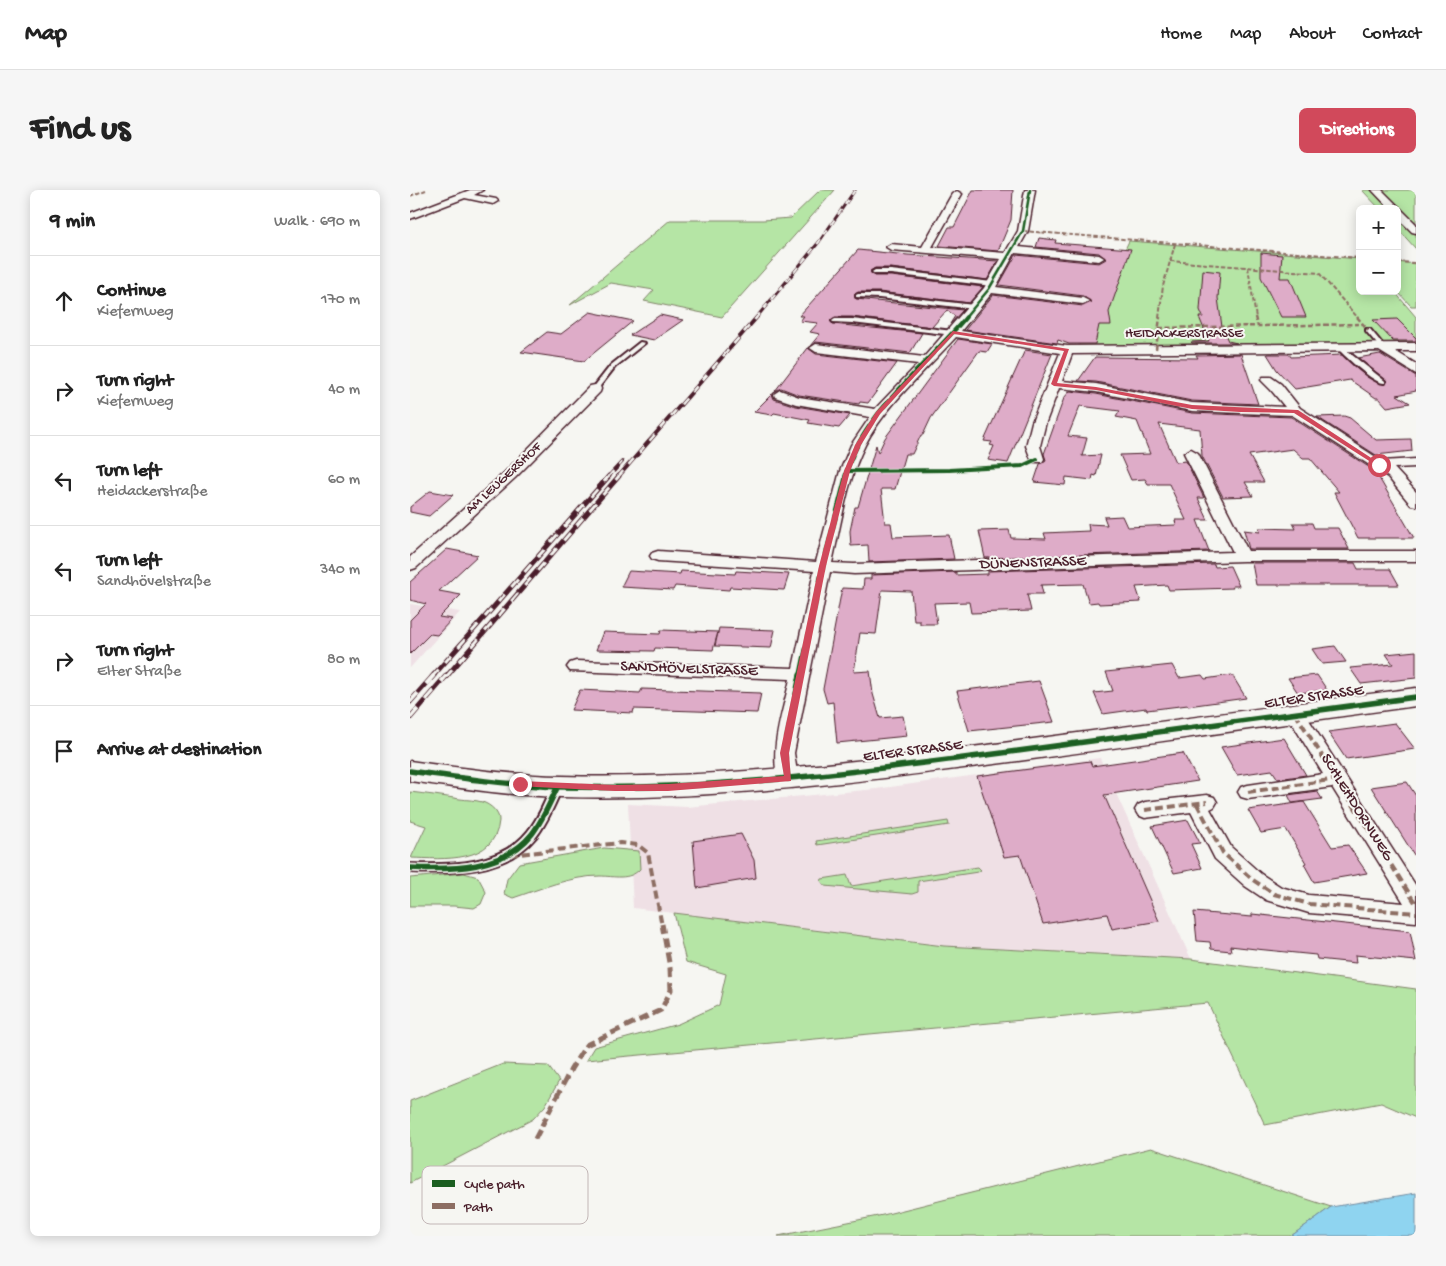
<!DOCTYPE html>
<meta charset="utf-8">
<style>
:root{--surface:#fff;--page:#f6f6f6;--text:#222;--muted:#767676;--line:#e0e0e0;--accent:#d1495b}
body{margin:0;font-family:"Gochi Hand",sans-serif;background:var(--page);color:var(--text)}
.controls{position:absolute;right:15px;top:15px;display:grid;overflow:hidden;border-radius:8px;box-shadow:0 2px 12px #0003}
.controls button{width:45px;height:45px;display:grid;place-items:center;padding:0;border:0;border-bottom:1px solid var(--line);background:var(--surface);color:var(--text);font:25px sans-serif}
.stop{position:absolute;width:15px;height:15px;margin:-11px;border:4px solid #d1495b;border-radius:50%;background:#fff}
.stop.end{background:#d1495b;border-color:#fff;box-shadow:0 1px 5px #0008}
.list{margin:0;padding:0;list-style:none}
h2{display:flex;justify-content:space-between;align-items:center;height:65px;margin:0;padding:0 20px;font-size:21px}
h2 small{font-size:16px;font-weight:400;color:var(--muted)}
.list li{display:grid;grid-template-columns:32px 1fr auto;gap:15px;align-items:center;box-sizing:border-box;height:90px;padding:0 20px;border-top:1px solid var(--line)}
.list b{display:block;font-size:19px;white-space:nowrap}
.list p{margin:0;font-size:16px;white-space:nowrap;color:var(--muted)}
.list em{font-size:16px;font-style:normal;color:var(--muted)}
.icon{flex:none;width:28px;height:28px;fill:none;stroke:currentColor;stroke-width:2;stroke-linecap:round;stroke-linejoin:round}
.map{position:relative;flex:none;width:1006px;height:1046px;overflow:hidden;border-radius:8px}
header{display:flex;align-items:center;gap:30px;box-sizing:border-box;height:70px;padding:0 25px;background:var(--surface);border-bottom:1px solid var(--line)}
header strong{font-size:24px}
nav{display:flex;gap:28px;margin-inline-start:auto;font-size:18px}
.intro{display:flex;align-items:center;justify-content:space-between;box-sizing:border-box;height:120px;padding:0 30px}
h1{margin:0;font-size:35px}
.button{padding:12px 22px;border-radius:8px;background:var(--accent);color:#fff;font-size:18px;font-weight:700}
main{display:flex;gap:30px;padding:0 30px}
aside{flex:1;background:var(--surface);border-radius:8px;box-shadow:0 2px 12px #0003}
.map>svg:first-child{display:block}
.built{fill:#efe0e5}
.green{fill:#b5e5a5;stroke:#808268}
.water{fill:#8fd4f0;stroke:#738ca1}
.building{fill:#deacc8;stroke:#4a1f2b}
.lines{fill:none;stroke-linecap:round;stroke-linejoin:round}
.lane-casing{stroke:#4a1f2b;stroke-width:4}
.street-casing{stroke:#4a1f2b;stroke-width:3}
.secondary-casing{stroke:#4a1f2b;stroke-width:3}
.lane{fill:#f6f6f2;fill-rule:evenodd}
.street{fill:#f6f6f2;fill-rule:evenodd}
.secondary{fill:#f6f6f2;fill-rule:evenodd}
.rail-far3-casing{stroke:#4a1f2b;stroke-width:3}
.rail-far2-casing{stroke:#4a1f2b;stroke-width:4}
.rail-far1-casing{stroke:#4a1f2b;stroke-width:5}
.rail-casing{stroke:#4a1f2b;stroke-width:5.5}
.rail-far3{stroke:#f6f6f2;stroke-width:2;stroke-dasharray:6;stroke-linecap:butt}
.rail-far2{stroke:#f6f6f2;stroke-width:2.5;stroke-dasharray:8;stroke-linecap:butt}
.rail-far1{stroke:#f6f6f2;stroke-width:3;stroke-dasharray:10;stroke-linecap:butt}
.rail{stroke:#f6f6f2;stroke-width:4;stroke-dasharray:12;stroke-linecap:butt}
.quiet-far3{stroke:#8d6e63;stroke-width:2;stroke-dasharray:4.5 2;stroke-linecap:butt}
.quiet-far2{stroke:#8d6e63;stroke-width:2.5;stroke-dasharray:5 2.5;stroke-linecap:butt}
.quiet-far1{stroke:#8d6e63;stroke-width:4;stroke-dasharray:8 4;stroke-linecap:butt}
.quiet{stroke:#8d6e63;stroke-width:5;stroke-dasharray:10 5;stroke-linecap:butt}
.cycleway-far3-casing{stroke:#f6f6f2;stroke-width:4.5}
.cycleway-far2-casing{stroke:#f6f6f2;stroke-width:5.5}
.cycleway-far1-casing{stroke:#f6f6f2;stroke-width:7}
.cycleway-casing{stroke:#f6f6f2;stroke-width:9}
.cycleway-far3{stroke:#1b5e20;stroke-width:2.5}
.cycleway-far2{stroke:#1b5e20;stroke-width:4}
.cycleway-far1{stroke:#1b5e20;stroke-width:4.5}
.cycleway{stroke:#1b5e20;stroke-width:5.5}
.route{fill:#d1495b}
.labels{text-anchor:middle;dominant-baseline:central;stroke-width:4;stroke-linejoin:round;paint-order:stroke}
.far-street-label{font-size:14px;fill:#4a1f2b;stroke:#f6f6f2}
.street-label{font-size:16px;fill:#4a1f2b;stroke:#f6f6f2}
.key{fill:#f6f6f2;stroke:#c2b6b6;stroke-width:1}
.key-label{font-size:14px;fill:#4a1f2b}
</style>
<header>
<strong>Map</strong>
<nav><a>Home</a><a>Map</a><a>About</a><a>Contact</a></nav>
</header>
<div class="intro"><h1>Find us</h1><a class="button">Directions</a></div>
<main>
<aside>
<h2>9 min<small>Walk · 690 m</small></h2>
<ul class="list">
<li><svg class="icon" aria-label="ahead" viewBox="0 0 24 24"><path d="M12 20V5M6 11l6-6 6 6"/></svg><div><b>Continue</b><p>Kiefernweg</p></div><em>170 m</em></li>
<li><svg class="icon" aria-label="right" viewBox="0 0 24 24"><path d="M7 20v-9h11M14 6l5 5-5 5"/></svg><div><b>Turn right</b><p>Kiefernweg</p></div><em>40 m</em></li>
<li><svg class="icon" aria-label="left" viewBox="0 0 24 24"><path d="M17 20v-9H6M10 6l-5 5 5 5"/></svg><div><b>Turn left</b><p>Heidackerstraße</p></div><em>60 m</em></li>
<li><svg class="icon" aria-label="left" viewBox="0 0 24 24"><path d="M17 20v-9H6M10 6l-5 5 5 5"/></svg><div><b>Turn left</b><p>Sandhövelstraße</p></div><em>340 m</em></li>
<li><svg class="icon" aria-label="right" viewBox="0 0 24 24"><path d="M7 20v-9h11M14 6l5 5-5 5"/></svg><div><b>Turn right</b><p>Elter Straße</p></div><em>80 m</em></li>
<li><svg class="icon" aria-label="arrive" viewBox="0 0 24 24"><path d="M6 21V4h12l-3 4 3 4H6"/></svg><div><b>Arrive at destination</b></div></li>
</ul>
</aside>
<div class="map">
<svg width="1006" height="1046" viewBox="0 0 1006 1046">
<rect width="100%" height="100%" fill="#f6f6f2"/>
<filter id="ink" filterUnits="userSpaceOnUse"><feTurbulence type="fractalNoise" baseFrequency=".02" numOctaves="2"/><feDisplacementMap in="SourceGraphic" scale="10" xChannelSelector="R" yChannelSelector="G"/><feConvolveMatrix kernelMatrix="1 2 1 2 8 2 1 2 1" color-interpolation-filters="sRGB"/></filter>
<g filter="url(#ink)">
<g class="built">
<polygon points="0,414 50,422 0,478"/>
<polygon points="690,568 781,769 534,756 223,718 218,614 277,617 466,599"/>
</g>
<g class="green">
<polygon points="410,0 425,0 312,127 234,111 244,100 201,93 160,115 260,30 353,30 381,28"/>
<polygon points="952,0 1006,0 1006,59 987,38 987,19 970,19"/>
<polygon points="719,51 950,69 950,101 984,101 1006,127 1006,156 667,159"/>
<polygon points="987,72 1006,74 1006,116 1001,116 987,101"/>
<path d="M0,602c16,2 33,4 50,7 7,1 16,1 22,3 8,2 18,11 17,19 -4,43 -56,38 -88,37l15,-32 -16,-5z"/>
<polygon points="538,631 539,635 407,655 406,651"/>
<path d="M194,658l35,3 1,18c-11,12 -26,7 -40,7 -29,0 -60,13 -87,22l-9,-4 3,-15 12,-16z"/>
<polygon points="568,677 571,680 568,682 508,691 508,702 502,704 415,696 411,691 412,689 437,685 441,696"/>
<polygon points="54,683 68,687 76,702 71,714 64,718 44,716 0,716 0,688"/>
<polygon points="264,723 534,756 781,769 1006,799 1006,928 971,913 855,935 798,813 176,870 184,857 268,834 309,815 316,784 276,772"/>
<polygon points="93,874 138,876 149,891 135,916 123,929 0,993 0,911"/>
<polygon points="741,958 921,1017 881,1046 368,1046 473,1025"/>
</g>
<polygon class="water" points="1006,1003 1006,1046 881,1046 921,1017"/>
<g class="building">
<polygon points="563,0 603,0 601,30 588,61 529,56 539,37 544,37"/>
<polygon points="629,48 646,50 645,53 721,59 699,122 701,135 689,135 685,154 659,154 648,150 647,153 555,140 583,105 673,116 681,112 673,106 589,95 606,65 689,73 696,69 689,63 626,57"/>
<polygon points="448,60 498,65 588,71 577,90 481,78 465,78 460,81 465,86 481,86 573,97 559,113 469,102 448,102 444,105 446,109 553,120 540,134 545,126 537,120 522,137 442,127 425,127 420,131 423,134 512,143 500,163 406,152 400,156 410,144 400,142 408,133 390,131 394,126 389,126"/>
<polygon points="851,63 872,65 870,88 880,88 896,127 871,127 851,87"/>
<polygon points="793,80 810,82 808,108 812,137 818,151 827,153 782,153 781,152 799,151 789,127 793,127 790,120"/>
<polygon points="180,122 223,131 174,171 111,162 137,142 151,144"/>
<polygon points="250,125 273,130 244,150 220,145"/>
<polygon points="987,129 1006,148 1006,151 983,151 963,130"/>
<polygon points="548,149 582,154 577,162 569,161 521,228 513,245 511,245 502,264 495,264 485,299 471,299 475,333 481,333 483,347 539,345 544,369 459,372 458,355 441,356 440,341 445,317 448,317 466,255 468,263 475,248"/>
<polygon points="398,158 406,164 487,173 458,213 450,212 449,214 389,205 371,198 365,201"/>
<polygon points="615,160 642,164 598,273 578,270 584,256 580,255 582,252 574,251"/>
<polygon points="831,164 848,214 782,211 686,192 668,191 685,167 788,168 786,165"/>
<polygon points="857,164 879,164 881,167 932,165 957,187 975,195 977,193 976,190 948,168 970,164 1006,186 1006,201 987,205 1000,213 977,217 969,208 966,208 940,190 885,199 867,180"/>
<polygon points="660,201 686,204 782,223 881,227 965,281 1004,348 948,348 924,302 929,302 900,268 893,268 883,259 839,265 854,292 835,292 843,306 813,307 792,266 790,239 749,234 766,272 776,271 794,308 788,308 798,330 787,330 799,361 575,368 569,341 599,340 601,348 636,349 634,343 679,341 678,334 697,335 694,327 712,326 717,337 766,335 765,330 776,330 759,294 738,294 735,289 721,290 710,265 740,264 727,231 706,227 710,221 670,216 658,246 677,248 672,266 691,265 686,286 683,285 682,290 656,287 655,295 624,292 630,274 636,270 634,264 654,208"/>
<polygon points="362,204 364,209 386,216 440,225 429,238 398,233 400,230 364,223 362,225 344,222"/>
<polygon points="934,226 940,228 966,250 1001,249 1002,261 966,265 907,227"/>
<polygon points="20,301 43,305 19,326 0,322 0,317"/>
<polygon points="883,333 902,333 904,338 928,338 939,359 839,359 834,340 850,342 849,338 886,339"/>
<polygon points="37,359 68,365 29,401 51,405 29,427 42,429 27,445 20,444 0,464 0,430 16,414 0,410 0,392"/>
<polygon points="842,373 945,373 948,379 980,379 989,395 846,395"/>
<polygon points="804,374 805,377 820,376 829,396 822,396 823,398 759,400 757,395 726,397 731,412 689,414 688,412 679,413 673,394 631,395 633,404 617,404 621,421 561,423 559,412 524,413 527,434 510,434 510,431 504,431 501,401 472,400 466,444 450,443 444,482 460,481 463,504 470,528 493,526 497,546 427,553 423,512 417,513 413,499 432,398 453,399 454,389 461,389 461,385 546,382 546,385 578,384 578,381"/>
<polygon points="219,381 270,384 271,381 325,384 326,381 379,384 374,400 320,397 319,400 265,396 263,400 211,397"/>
<polygon points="309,438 365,440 361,458 305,456"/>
<polygon points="251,440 308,442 303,460 245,458 244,461 186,460 193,442 250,444"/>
<polygon points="925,456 936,472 912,474 902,459"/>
<polygon points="1006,461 1006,488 951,494 940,478 983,474 976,464"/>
<polygon points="762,475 769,488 792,485 795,489 822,485 836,508 778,516 778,515 737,520 736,518 693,524 684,503 703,501 696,482"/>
<polygon points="907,485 917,500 888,503 878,488"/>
<polygon points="629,491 644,532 559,541 547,501"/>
<polygon points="232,499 351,503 347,523 224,519 223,523 161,520 170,500 230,503"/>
<polygon points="985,533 1005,559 936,569 918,542"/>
<polygon points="874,548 896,585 868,589 862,580 827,585 811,557"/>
<polygon points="773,563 788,591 694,605 749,731 702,739 697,724 633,734 610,665 594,667 567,586 680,571 682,576"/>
<polygon points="997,592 1006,606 1006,668 961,597"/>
<polygon points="907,601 912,609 882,613 878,605"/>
<polygon points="894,612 922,657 938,655 957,683 904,692 894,674 896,673 876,639 851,643 838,620"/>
<polygon points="778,630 790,653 781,654 792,678 764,683 742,636"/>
<polygon points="331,644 344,670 346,688 287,698 283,651"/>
<polygon points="784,722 842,727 842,724 1000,741 1006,771 945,765 946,773 907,769 906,765 846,759 820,756 821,761 801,759 800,752 787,751"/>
</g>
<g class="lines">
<defs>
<g id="lane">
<polygon points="481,80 582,92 585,94 582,96 481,84 465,84 462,82 465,80"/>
<polygon points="448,104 469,104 564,115 567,117 564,119 469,108 446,107 446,105"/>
<polygon points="425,129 442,129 543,141 546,143 543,145 442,133 423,132 422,131"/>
<polygon points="956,139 960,139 975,157 975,159 971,159 956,141"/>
<polygon points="230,152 235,153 205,177 187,200 183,200 183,198 201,175"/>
<path d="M928,157h4l43,34v2c-11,1 -38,-25 -47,-34z"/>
<path d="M148,592l4,1 1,3c-8,17 -15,36 -27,51 -30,37 -83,37 -126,35v-8c41,1 90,2 118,-33 12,-14 17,-32 26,-48z"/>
</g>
<g id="street">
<polygon points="60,0 73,0 64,5 86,9 88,11 83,14 55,8 0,29 0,23"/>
<path d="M615,0h10l-7,41 -9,16 80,8 5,3 -5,3 -84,-8 -19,34 87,11 6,3 -6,3 -91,-11 -31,38 106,15 349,-3v8h-21l21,13v10l-37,-23 -307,3 -10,27 34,3 96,19 93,4 -14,-17 -10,-10 2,-3h8l10,7 19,24 82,53 34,-2v8l-22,1 22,24v14l-5,-1 -23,-28 -96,-62 -100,-4 -96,-19 -37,-4 -13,34 -6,24 4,13 -2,3h-10l-6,-16 6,-24 28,-69 -104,-16c-30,33 -70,68 -91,108 -18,35 -24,79 -33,118l22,1 379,-12 -49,-99 7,-4 7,4 50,98h168v10h-173l-389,13 -24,-2 -36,181 4,26 -3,5 -7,2 -7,-2c-15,-26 3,-76 9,-105l-220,-8 -3,-4 3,-4 6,-2 217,7 21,-97 -156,-10 -6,-2 -2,-3 2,-3 6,-2 158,11 24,-91 11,-26 19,-28 -74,-13 -21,-7 -1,-3 6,-4 19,7 76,12 43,-45 -102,-12 -6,-4 6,-4 108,13 60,-69 17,-29 -110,-9 -5,-3 5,-3 31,3 30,-53 5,-3 5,3 -30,53 73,6 13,-22z"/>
<polygon points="962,0 972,0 1006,34 1006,43 1002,42 987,27 987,19 980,19"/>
<polygon points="185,195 190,196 191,199 190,202 105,288 6,378 0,380 0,367 95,282 180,196"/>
<polygon points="885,517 892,519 1006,696 1006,732 899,723 856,710 835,696 805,669 781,622 735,628 728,625 725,620 728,615 735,612 797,605 804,607 807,612 804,617 800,619 821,657 851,684 871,697 899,705 994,713 922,597 838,609 831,607 828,602 831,597 838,595 913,584 876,523 878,519"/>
</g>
<path id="secondary" d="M1006,498v18c-133,18 -266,37 -398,55 -152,20 -303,40 -456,36 -51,-1 -102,-9 -152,-16v-20c50,7 101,14 152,15 153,4 304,-15 456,-35 132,-18 265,-36 398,-53z"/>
</defs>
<use href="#lane" class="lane-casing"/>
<use href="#street" class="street-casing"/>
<use href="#secondary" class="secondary-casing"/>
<use href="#lane" class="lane"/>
<use href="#street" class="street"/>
<use href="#secondary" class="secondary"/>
<defs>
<polyline id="rail-far3" points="346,128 409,52 445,0"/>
<g id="rail-far2">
<polyline points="198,287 212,272"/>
<polyline points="208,287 347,127"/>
</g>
<g id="rail-far1">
<polyline points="22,487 199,286"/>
<polyline points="36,487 209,286"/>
</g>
<g id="rail">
<polyline points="0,512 24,485"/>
<polyline points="0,528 37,485"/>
</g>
</defs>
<use href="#rail-far3" class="rail-far3-casing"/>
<use href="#rail-far2" class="rail-far2-casing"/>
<use href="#rail-far1" class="rail-far1-casing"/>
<use href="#rail" class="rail-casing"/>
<use href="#rail-far3" class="rail-far3"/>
<use href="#rail-far2" class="rail-far2"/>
<use href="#rail-far1" class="rail-far1"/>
<use href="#rail" class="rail"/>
<g class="quiet-far3">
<polyline points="0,6 16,0"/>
<polyline points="613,41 950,68"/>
<polyline points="760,71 909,83 948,128"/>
<polyline points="987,72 1006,73"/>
<polyline points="838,77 846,128"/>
<polyline points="749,128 753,96 765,54"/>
</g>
<g class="quiet-far2">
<polyline points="845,127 847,135"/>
<polyline points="947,127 958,140"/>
<polyline points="749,138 952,134"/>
<polyline points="746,159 750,127"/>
</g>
<g class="quiet-far1">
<polyline points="885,523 1006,714"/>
<polyline points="838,602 927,589"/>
<polyline points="787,614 813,663 843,690 864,704 899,714 1006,723"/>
<polyline points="735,620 797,612"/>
<polyline points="100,665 210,653 228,655 238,663 252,736"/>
</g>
<polyline class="quiet" points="125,949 161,879 176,855 251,820 261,800 260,778 252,734"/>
<defs>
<polyline id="cycleway-far3" points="555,128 579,99 613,41 620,0"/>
<g id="cycleway-far2">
<polyline points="437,281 539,280 612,276 627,269"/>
<path d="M435,287c16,-63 81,-111 121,-160"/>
</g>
<polyline id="cycleway-far1" points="390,487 413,376 436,286"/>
<g id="cycleway">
<path d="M0,581c50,7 101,14 152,16 153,4 304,-16 456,-36 132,-18 265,-36 398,-54"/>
<polyline points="378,589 374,563 390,485"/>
<path d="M0,678c42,2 93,2 122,-34 11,-14 18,-32 26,-48"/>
</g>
</defs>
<use href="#cycleway-far3" class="cycleway-far3-casing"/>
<use href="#cycleway-far2" class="cycleway-far2-casing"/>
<use href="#cycleway-far1" class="cycleway-far1-casing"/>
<use href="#cycleway" class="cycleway-casing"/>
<use href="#cycleway-far3" class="cycleway-far3"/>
<use href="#cycleway-far2" class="cycleway-far2"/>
<use href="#cycleway-far1" class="cycleway-far1"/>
<use href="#cycleway" class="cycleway"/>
</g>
</g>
<polygon class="route" points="543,141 659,159 647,193 686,197 782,215 888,220 972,275 967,276 884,223 830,222 782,219 686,200 644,196 641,194 654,161 544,144 470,224 451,255 440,281 416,376 379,563 381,591 258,601 205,601 106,596 105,594 110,591 205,595 258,594 374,586 370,563 409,376 434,281 445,255 466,222"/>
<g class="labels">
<g class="far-street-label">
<text x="774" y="144">HEIDACKERSTRASSE</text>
<text transform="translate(94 289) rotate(-43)">AM LEUGERSHOF</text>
</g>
<g class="street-label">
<text transform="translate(623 374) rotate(-2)">DÜNENSTRASSE</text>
<text transform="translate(279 480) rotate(2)">SANDHÖVELSTRASSE</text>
<text transform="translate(904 508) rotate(-8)">ELTER STRASSE</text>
<text transform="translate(503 562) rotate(-7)">ELTER STRASSE</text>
<text transform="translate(946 618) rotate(58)">SCHLEHDORNWEG</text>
</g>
</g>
<rect x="12" y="976" width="166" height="58" rx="8" class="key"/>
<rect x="22" y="990" width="23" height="7" fill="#1b5e20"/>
<rect x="22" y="1013" width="23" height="6" fill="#8d6e63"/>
<g class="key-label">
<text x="54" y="998">Cycle path</text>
<text x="54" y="1021">Path</text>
</g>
</svg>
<div class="controls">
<button>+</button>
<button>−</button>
</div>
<div class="stop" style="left:969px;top:275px"></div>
<div class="stop end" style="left:110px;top:594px"></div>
</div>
</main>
